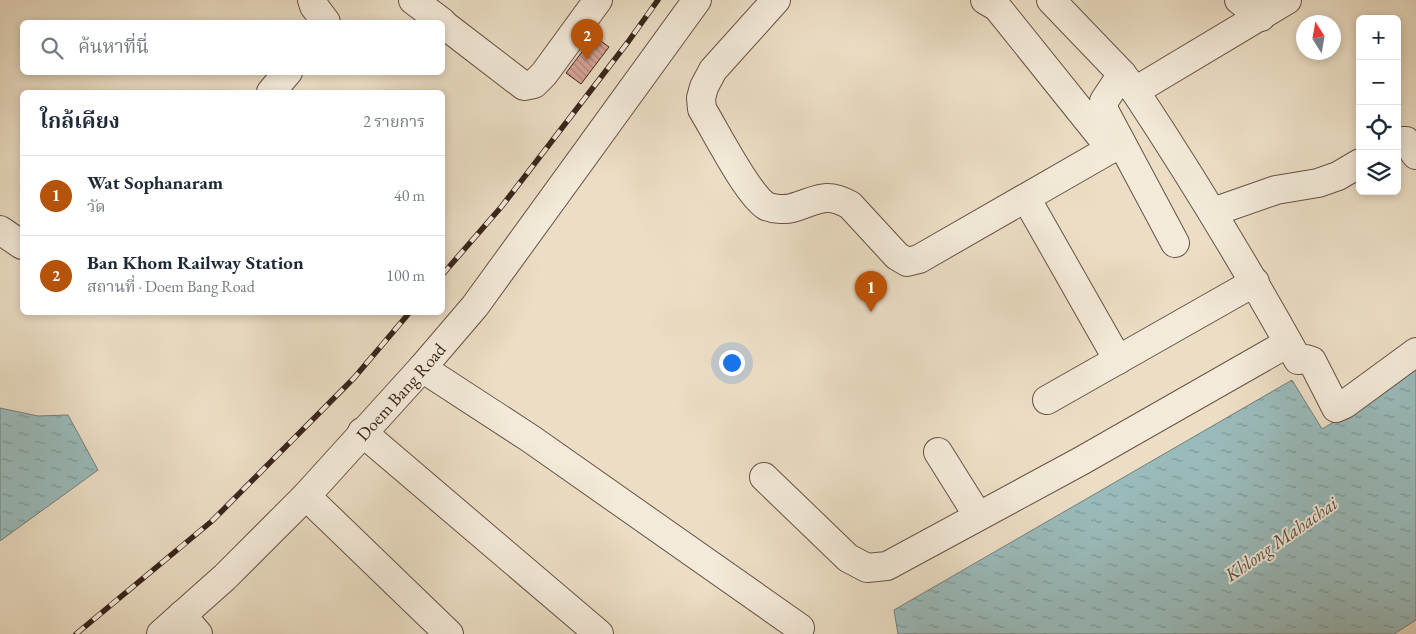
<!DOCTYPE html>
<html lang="th">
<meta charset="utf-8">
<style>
:root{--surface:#fff;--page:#f2f2f3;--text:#1f2937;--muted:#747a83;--line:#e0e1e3;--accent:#b45309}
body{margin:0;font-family:"EB Garamond","Noto Serif Thai",serif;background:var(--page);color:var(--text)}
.controls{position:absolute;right:15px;top:15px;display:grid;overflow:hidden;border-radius:8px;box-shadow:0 2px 8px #0003}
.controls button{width:45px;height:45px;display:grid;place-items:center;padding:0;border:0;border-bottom:1px solid var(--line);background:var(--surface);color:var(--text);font:25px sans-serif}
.compass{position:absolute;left:1296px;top:15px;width:45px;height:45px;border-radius:50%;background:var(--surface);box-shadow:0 2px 8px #0003;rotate:349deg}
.you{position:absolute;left:731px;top:362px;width:18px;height:18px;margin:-12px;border:4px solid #fff;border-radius:50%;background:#1a73e8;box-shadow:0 0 0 8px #1a73e833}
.badge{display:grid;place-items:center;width:32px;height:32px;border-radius:50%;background:var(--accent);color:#fff;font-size:16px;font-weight:700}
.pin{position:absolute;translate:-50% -41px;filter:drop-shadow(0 1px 2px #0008)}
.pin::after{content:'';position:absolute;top:26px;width:18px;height:15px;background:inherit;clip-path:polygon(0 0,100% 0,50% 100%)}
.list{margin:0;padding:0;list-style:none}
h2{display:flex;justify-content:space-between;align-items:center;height:65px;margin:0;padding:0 20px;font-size:21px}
h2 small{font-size:16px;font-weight:400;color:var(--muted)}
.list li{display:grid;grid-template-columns:32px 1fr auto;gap:15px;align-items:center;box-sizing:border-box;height:80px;padding:0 20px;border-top:1px solid var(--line)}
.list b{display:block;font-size:19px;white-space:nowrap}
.list p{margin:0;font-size:16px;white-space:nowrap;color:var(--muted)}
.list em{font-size:16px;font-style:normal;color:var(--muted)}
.icon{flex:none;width:28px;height:28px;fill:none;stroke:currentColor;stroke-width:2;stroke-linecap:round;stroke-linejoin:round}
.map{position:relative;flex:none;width:1416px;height:634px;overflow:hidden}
.search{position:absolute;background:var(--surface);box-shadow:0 2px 8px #0003;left:20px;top:20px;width:425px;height:55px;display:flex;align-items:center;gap:12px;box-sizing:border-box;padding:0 18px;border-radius:8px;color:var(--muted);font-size:19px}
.panel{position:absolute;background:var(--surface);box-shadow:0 2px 8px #0003;left:20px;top:90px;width:425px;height:225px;border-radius:8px}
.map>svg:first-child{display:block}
.water{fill:url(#water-ripples);stroke:#737f7b}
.building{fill:url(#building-back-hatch);stroke:#39241b}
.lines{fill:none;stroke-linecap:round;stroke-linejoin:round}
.minor-casing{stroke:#665246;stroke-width:30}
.minor{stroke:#f3ead9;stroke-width:28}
.rail-casing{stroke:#39241b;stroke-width:5.5}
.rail{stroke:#f3ead9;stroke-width:4;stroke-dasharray:11;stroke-linecap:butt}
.labels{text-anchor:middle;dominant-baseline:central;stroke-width:4;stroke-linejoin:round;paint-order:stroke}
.street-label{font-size:18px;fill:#39241b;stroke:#f3ead9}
.water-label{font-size:19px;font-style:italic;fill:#56514b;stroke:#f3ead9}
</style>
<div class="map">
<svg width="1416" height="634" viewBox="0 0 1416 634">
<defs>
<pattern id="water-ripples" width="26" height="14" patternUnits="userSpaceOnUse" patternTransform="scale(1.25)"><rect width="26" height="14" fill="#9abbbb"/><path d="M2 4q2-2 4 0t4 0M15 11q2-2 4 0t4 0" fill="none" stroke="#7f9897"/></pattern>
<pattern id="building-back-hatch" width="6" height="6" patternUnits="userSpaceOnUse" patternTransform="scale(1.25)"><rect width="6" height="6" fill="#d8a497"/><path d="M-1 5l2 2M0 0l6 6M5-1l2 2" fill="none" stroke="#b0857a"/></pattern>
</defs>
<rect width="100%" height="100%" fill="#ecdec5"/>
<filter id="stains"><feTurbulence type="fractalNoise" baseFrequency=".004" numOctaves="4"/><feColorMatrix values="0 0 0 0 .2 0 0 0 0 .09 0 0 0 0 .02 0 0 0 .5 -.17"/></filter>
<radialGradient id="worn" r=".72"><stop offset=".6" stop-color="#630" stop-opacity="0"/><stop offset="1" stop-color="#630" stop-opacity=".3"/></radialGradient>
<g class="water">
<polygon points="1416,366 1416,620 1394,634 898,634 894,610 1292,380 1322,429 1371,400"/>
<polygon points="0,408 38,416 68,415 98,470 0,541"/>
</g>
<polygon class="building" points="594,36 609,47 581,84 566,73"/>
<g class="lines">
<defs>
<g id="minor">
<polyline points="312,0 314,6 326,22"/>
<polyline points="413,0 442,22"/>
<path d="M776,0l-63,70 -9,17 -3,11 1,11c13,21 45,85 64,97 6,3 19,4 26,2 25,-7 33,-17 58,-3l47,51 10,6 12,-3 202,-116"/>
<polyline points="985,0 997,7 1111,149"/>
<path d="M1051,0l71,74 13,17c58,88 112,177 163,269l8,-1 6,2 24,47 9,-4 71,-52"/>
<polyline points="1239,0 1261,17"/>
<polyline points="442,23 524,86 534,84 544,74 598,0"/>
<polyline points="1122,74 1104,101 1104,110 1175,243"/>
<polyline points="1135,91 1287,0"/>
<polyline points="271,92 288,72"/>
<polyline points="1397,141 1406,141 1416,155"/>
<polyline points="1026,198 1118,360"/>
<polyline points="1213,212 1276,190 1318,183 1338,176 1360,163"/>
<polyline points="0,230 22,245"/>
<polyline points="422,368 531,439 800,628"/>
<polyline points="1047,400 1255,282"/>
<polyline points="362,432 599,634"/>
<polyline points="938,452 978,516"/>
<polyline points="764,477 848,558 867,568 887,566 1081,461 1288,343"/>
<polyline points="306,496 449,634"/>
<polyline points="182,615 198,634"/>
<path id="s1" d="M161,634l64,-57 81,-81 116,-128 53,-62 222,-306"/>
</g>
</defs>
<use href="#minor" class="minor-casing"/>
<use href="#minor" class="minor"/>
<defs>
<g id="rail">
<polyline points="442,275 502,206 628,42 658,0"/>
<polyline points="76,634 212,521 354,378 410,312"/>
</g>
</defs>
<use href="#rail" class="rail-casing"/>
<use href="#rail" class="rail"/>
</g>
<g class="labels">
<g class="street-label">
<text stroke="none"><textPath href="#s1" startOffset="341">Doem Bang Road</textPath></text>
</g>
<g class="water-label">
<text transform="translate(1281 539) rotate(-35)">Khlong Mahachai</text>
</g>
</g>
<rect width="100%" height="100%" filter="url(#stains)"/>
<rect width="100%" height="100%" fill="url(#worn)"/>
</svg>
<div class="controls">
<button>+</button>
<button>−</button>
<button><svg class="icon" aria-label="locate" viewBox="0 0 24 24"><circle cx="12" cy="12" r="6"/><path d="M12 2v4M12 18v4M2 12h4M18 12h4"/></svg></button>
<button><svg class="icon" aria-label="layers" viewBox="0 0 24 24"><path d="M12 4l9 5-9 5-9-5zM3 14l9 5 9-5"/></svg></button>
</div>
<svg class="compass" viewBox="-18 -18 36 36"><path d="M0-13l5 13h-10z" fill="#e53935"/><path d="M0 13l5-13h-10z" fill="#747a83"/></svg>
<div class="you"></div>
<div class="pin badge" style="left:871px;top:312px">1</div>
<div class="pin badge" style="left:587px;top:60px">2</div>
<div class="search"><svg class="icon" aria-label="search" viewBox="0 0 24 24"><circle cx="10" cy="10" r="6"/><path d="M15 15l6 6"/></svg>ค้นหาที่นี่</div>
<section class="panel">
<h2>ใกล้เคียง<small>2 รายการ</small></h2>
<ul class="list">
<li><span class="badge">1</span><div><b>Wat Sophanaram</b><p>วัด</p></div><em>40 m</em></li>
<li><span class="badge">2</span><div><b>Ban Khom Railway Station</b><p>สถานที่ · Doem Bang Road</p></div><em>100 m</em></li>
</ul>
</section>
</div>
